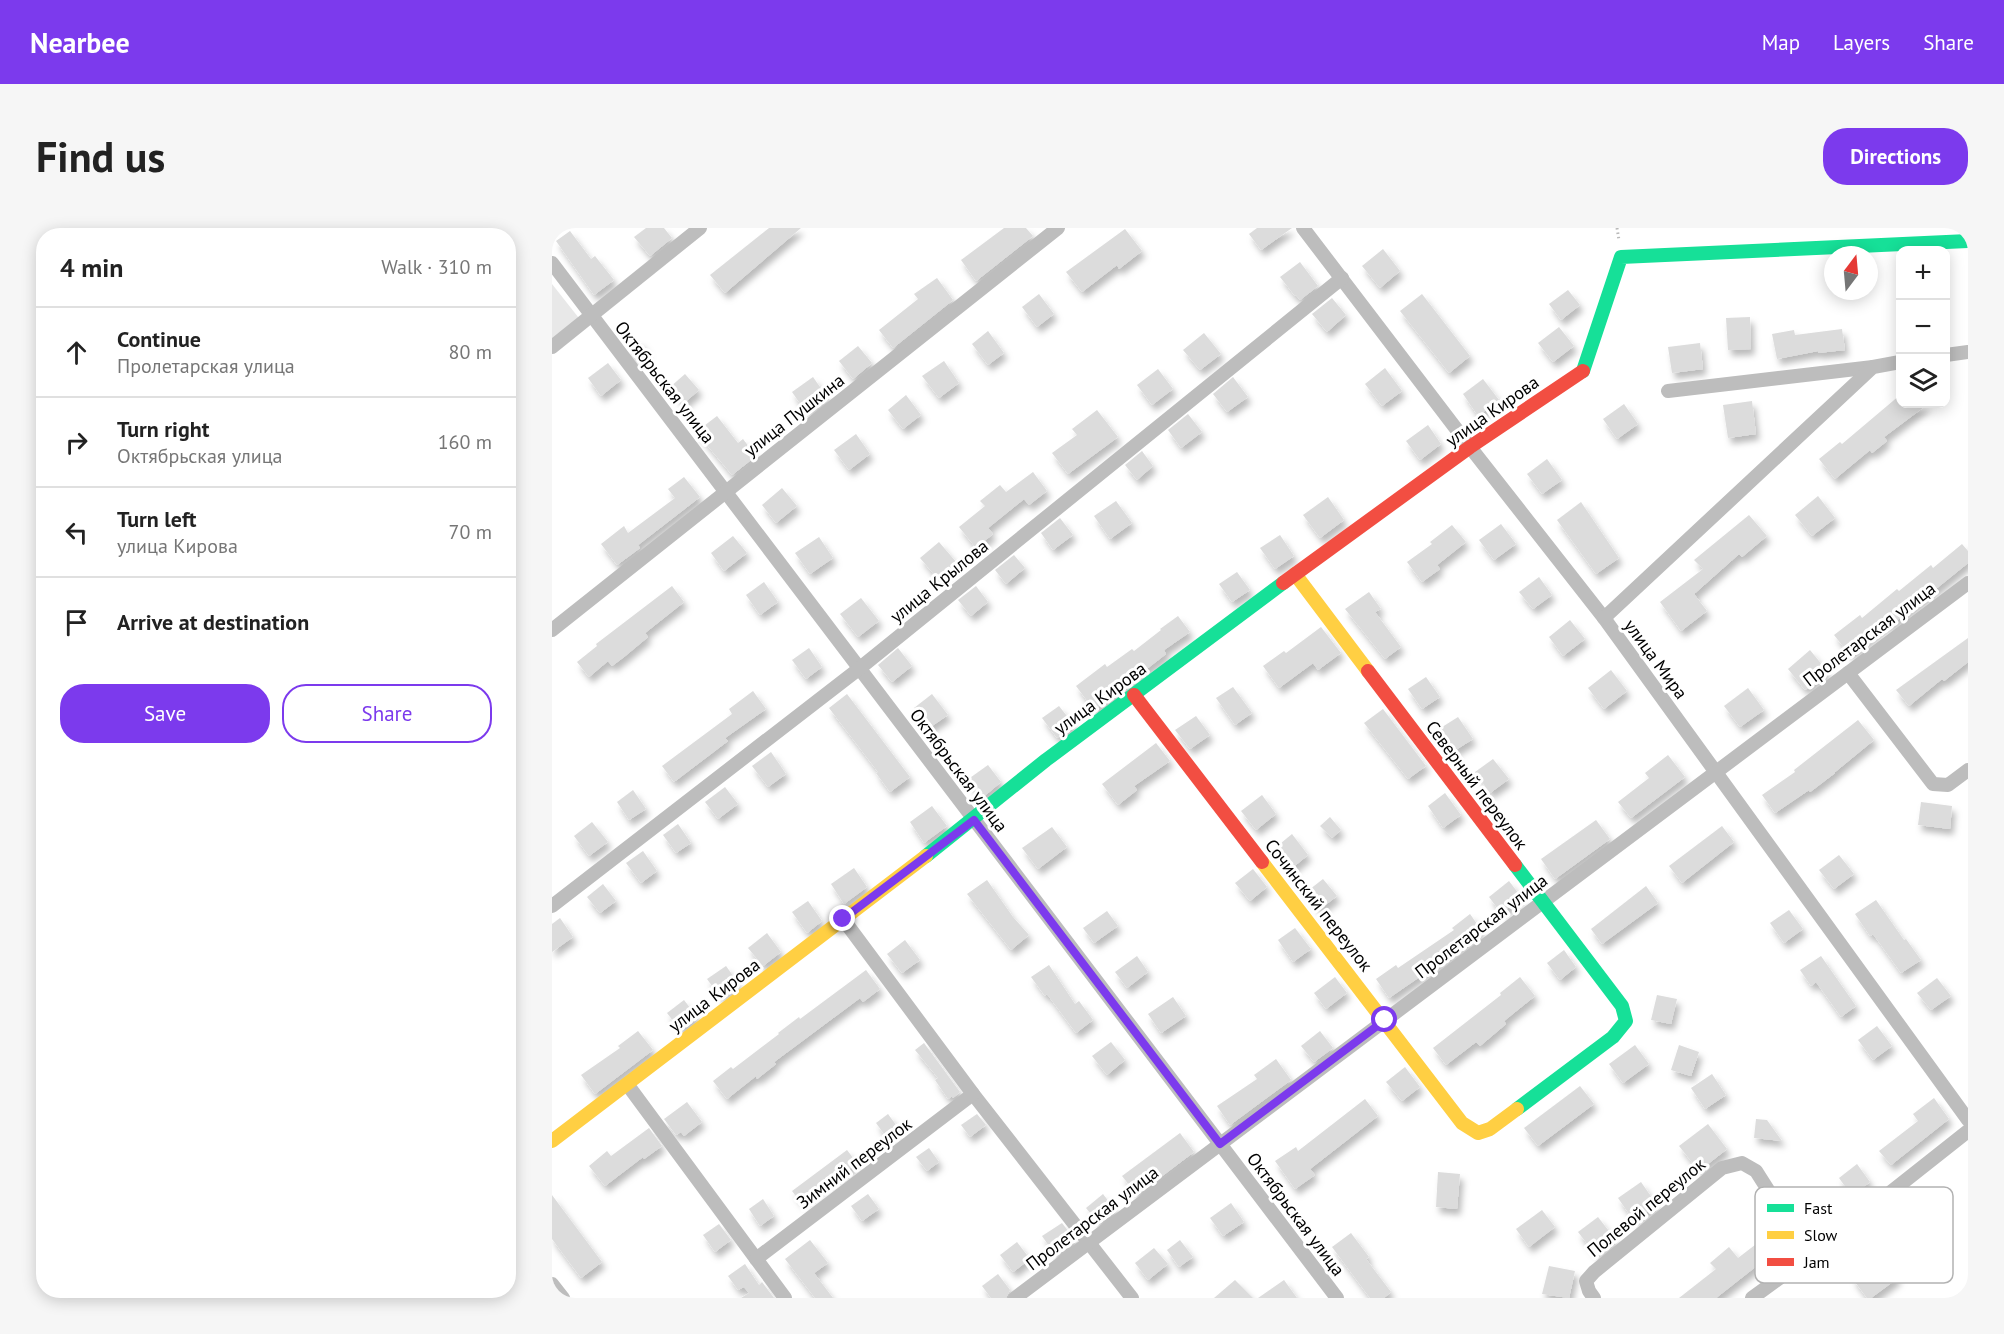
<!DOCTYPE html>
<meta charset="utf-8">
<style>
:root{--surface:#fff;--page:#f6f6f6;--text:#222;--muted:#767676;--line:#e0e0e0;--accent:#7c3aed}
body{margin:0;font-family:"PT Sans",sans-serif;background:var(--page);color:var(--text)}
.controls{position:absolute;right:18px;top:18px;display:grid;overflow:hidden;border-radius:12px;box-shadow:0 3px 15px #0003}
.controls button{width:54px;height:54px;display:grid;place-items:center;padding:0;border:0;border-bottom:2px solid var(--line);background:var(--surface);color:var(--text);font:30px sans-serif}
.compass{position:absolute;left:1272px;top:18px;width:54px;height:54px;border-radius:50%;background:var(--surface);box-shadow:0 3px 15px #0003;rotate:16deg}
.stop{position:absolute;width:18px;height:18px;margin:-14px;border:4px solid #7c3aed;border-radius:50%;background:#fff}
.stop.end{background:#7c3aed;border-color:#fff;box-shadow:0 2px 6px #0008}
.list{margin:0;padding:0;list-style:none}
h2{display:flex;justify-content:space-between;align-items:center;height:78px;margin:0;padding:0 24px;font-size:26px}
h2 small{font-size:20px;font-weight:400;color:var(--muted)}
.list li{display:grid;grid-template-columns:39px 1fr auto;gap:18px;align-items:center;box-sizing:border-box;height:90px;padding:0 24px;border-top:2px solid var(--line)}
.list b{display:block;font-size:22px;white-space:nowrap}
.list p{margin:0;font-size:20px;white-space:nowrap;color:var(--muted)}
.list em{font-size:20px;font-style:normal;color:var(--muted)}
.actions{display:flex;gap:12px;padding:18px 24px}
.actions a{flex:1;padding:14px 0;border:2px solid var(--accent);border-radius:24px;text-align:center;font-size:21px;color:var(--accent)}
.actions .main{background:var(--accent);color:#fff}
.icon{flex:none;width:33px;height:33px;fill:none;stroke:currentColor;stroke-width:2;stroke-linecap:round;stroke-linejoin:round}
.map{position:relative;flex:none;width:1416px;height:1070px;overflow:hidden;border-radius:24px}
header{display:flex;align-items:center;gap:36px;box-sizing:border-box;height:84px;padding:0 30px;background:var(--accent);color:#fff}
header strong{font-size:28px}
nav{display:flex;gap:33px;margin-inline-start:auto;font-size:21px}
.intro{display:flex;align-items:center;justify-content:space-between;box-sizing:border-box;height:144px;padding:0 36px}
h1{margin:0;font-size:42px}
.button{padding:15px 27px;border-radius:24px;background:var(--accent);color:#fff;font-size:21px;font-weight:700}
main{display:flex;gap:36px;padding:0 36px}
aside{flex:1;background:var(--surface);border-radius:24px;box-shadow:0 3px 15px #0003}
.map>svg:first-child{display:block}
.green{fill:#e8e8e8}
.building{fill:#dcdcdc;filter:url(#shadow)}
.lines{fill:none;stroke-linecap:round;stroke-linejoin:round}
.path{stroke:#b8b8b8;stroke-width:3;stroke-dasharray:1.5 3;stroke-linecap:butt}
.street{stroke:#bdbdbd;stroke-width:14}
.fast{stroke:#16e098;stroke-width:14}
.slow{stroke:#ffcf43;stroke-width:14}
.jam{stroke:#f24e42;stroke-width:14}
.route{stroke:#7c3aed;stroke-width:8}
.labels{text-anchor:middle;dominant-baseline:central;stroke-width:6;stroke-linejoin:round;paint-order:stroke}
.street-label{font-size:18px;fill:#000;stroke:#fff}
.key{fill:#fff;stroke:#b2b2b2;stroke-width:1.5}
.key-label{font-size:16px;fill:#000}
</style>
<header>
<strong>Nearbee</strong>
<nav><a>Map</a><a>Layers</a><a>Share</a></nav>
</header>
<div class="intro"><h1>Find us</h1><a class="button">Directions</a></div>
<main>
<aside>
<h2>4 min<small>Walk · 310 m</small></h2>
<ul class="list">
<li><svg class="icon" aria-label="ahead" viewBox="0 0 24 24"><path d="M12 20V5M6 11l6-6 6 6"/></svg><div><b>Continue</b><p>Пролетарская улица</p></div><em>80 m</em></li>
<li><svg class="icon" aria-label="right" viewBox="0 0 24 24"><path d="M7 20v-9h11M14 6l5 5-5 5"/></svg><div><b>Turn right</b><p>Октябрьская улица</p></div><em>160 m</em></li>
<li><svg class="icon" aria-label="left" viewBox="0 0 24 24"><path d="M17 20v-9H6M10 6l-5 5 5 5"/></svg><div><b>Turn left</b><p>улица Кирова</p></div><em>70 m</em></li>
<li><svg class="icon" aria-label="arrive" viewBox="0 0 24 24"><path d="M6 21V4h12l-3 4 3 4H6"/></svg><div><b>Arrive at destination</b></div></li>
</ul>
<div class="actions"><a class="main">Save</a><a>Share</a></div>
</aside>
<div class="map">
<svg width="1416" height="1070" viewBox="0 0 1416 1070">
<defs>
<filter id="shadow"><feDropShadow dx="3.5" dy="6" stdDeviation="3" flood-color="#0004"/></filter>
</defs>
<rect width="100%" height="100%" fill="#fff"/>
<polygon class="green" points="0,56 30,94 0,118"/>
<g class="building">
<polygon points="94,0 112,0 120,10 98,28 82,9"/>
<polygon points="217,0 249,0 173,65 158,47"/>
<polygon points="452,0 474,0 481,8 424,53 409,32"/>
<polygon points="705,0 740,0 709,22 697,6"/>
<polygon points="573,1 590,23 567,41 565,37 530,64 514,44"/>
<polygon points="18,3 39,31 43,28 62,52 42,67 4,13"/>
<polygon points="831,21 848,43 828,60 810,38"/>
<polygon points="748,34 766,58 748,72 744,67 743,68 728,49"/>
<polygon points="385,50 401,72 341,120 327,102 366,71 362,66"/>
<polygon points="1016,62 1028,77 1009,92 997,76"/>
<polygon points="487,66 502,86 485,99 470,79"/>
<polygon points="870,66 918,128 897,145 848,83"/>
<polygon points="780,70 794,87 775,104 760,86"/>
<polygon points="1198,89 1199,121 1176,122 1174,90"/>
<polygon points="1007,99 1022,118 1001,134 986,115"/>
<polygon points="1290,101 1293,122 1266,125 1266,123 1225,131 1220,106 1242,102 1243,107"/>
<polygon points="436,103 452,125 436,137 420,116"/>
<polygon points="652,105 669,126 648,142 631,122"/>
<polygon points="87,112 95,123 84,131 76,120"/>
<polygon points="1148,115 1151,141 1120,145 1116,119"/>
<polygon points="306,118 320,135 301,151 287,133"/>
<polygon points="392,133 407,155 387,170 370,148"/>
<polygon points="56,135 69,152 49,168 36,150"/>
<polygon points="833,140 850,163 830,178 813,156"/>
<polygon points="606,141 621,161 600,177 585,157"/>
<polygon points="133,146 147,162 131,176 117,160"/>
<polygon points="261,149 275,169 254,184 240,164"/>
<polygon points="681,149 696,169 675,184 661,166"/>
<polygon points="931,151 947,172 926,188 911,166"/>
<polygon points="354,167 369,187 351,201 336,182"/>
<polygon points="1348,167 1348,176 1376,176 1332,209 1335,213 1320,225 1318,222 1283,251 1267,231 1288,214 1290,216"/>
<polygon points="1200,173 1204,206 1176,210 1171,177"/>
<polygon points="1072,176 1086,196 1065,211 1051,191"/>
<polygon points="545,182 566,209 516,246 500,225 525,207 520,201"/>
<polygon points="636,186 650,204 629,220 616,202"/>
<polygon points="165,188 186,215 191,211 204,228 180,247 144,204"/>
<polygon points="876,197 889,216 868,232 854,213"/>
<polygon points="304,206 318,226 297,242 282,222"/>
<polygon points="590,223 601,238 585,252 573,237"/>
<polygon points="995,231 1010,252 990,266 975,246"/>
<polygon points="481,244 495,263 477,277 472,271 436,300 441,306 424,320 407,299 433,278 428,273 448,257 454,264"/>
<polygon points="132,249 148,269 86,317 88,320 65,337 49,316 72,298 76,305 123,270 116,261"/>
<polygon points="230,260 245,278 224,295 210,277"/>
<polygon points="1266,268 1283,290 1260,308 1243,287"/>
<polygon points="776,269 792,292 768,310 751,287"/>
<polygon points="564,273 580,295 558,311 542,288"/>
<polygon points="1029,274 1067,330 1044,346 1005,292"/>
<polygon points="1197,287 1215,308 1190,329 1187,326 1142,366 1155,383 1129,403 1108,374 1151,341 1142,332"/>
<polygon points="508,290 521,307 501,322 489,305"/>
<polygon points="949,296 964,316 942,332 927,312"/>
<polygon points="900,297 914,314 885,337 888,341 870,354 855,334 880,316 878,314"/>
<polygon points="728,307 742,328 723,341 708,320"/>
<polygon points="181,308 195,325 172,343 159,325"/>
<polygon points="267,309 281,330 258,346 243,325"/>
<polygon points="387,314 405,335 386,351 368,330"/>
<polygon points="1410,316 1416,323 1416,335 1338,398 1336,396 1298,427 1282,407 1308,387 1310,390 1345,361 1347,363 1379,337 1381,340"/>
<polygon points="462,327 473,340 454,356 443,342"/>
<polygon points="685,344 698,362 680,374 667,356"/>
<polygon points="987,349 1000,367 981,381 967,364"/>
<polygon points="212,354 226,374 208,387 194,367"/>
<polygon points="120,358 132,374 93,405 96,409 72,429 60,438 56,433 37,449 25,434 45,418 44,416"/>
<polygon points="424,358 436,374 419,388 406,372"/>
<polygon points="817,364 829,381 823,384 849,419 833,431 793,381"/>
<polygon points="309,370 327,393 306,409 288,386"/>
<polygon points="626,388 638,404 612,422 614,426 542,482 524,458 553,436 555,439 580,421 582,423 609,402 608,401"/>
<polygon points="1018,392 1033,411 1011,428 997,409"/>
<polygon points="769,399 789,425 766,442 761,435 727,460 711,438 732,423 734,425"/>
<polygon points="1416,410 1416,434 1392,453 1390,451 1357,478 1344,462"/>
<polygon points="257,420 270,439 254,451 240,432"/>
<polygon points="346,420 360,438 340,454 326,437"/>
<polygon points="1258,422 1276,444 1253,462 1236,441"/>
<polygon points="1059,442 1075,463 1052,481 1036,460"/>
<polygon points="874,449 888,469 870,481 856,461"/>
<polygon points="681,459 700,485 683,497 664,470"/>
<polygon points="1196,460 1212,482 1188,499 1172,478"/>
<polygon points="201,463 214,481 173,510 176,513 122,554 110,538 180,486 177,481"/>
<polygon points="295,466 358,549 338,564 324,545 326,544 277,480"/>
<polygon points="380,466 396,487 377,500 362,480"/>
<polygon points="507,478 522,497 505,510 490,490"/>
<polygon points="831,481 874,538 856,551 812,495"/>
<polygon points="644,488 658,507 638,521 623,502"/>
<polygon points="906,489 921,511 902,523 887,501"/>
<polygon points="1306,492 1322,512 1283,544 1283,545 1258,564 1257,562 1223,585 1210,567 1243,544 1242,542"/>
<polygon points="604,515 618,533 582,558 585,562 566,577 550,556"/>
<polygon points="219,524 234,546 216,559 200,538"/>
<polygon points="1116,527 1133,549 1079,590 1066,574 1097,550 1093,545"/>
<polygon points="941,531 957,551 938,565 923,544"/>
<polygon points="436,537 449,554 429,571 415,552"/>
<polygon points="173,559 186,576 166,591 153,574"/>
<polygon points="81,562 94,581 77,592 65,574"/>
<polygon points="893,565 909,587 891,600 876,578"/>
<polygon points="710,567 724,586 704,602 689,583"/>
<polygon points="1369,574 1400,578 1398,601 1366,597"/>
<polygon points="380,578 395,598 372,615 358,594"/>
<polygon points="778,589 789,602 780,610 768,598"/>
<polygon points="1044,592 1058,611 1003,651 989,631"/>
<polygon points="40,594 56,614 37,628 22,608"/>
<polygon points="126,596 139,615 124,625 111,607"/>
<polygon points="1170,598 1182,614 1130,655 1117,638"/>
<polygon points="500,599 515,619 486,641 470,620"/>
<polygon points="740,606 756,627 739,641 723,620"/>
<polygon points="91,623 105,643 89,655 74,635"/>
<polygon points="1287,627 1302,646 1282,661 1267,642"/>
<polygon points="302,640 315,659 292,676 279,656"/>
<polygon points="701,641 715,659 698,673 683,655"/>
<polygon points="771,651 785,668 767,682 753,665"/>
<polygon points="435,652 461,689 477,707 459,722 415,666"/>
<polygon points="957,653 970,670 949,685 937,669"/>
<polygon points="51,656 64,673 48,685 35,669"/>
<polygon points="1094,658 1106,675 1050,716 1039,701"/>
<polygon points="1324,672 1352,712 1354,711 1369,732 1349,745 1321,706 1318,708 1303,686"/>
<polygon points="256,673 270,693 255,705 240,684"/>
<polygon points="1237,682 1251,701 1232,715 1218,695"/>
<polygon points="555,683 566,698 542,715 531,700"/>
<polygon points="918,686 930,703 898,728 837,770 824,751 844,737 846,740 902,702 900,700"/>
<polygon points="8,690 21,709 0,724 0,696"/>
<polygon points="743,700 759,721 741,734 726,712"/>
<polygon points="215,705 229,724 211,738 196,720"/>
<polygon points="353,712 368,732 350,745 335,726"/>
<polygon points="1012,722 1024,739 1008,752 995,735"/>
<polygon points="585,728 596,744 575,760 563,744"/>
<polygon points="1269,728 1304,778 1289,789 1264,754 1259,758 1248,742"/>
<polygon points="497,737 523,776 527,773 541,792 524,805 495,766 493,768 479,749"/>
<polygon points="174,738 187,756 168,769 155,751"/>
<polygon points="314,742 328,761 311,774 308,770 222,834 224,836 205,851 204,848 175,871 161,853 179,839 181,841 227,806 226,805 247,789 248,791"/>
<polygon points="783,749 795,765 774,781 762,765"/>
<polygon points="968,749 983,768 952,793 954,796 928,818 924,814 894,837 881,820 949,767 948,765"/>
<polygon points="1385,750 1399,768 1379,782 1365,765"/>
<polygon points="1105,767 1125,771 1119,796 1099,792"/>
<polygon points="621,769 634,788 609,805 596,786"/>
<polygon points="132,772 145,789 128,802 115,785"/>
<polygon points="1325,798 1340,818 1321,832 1306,812"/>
<polygon points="86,803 101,822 43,866 29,847 68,820 66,818"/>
<polygon points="768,803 781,820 762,834 749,818"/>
<polygon points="559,814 573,832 555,847 540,828"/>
<polygon points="372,815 408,864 401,870 400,868 396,871 383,852 386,850 363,822"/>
<polygon points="1083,817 1097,836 1071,855 1057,836"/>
<polygon points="1127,817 1147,824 1139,848 1119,842"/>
<polygon points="724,831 739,852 678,897 665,878 705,851 702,847"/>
<polygon points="853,839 868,859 850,873 834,854"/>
<polygon points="1160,846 1174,867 1153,881 1139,860"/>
<polygon points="1028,858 1042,876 986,918 972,900"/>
<polygon points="1382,870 1397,891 1339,937 1327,923 1366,893 1361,886"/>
<polygon points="813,871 826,888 758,941 763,947 743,961 723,933 744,919 746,923"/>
<polygon points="135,874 150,894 132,908 129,904 124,907 112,891"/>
<polygon points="336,886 347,901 335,910 324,895"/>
<polygon points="425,886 434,897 418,909 409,897"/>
<polygon points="1204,891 1215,892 1230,913 1202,910"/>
<polygon points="1156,896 1175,921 1147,943 1127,918"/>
<polygon points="97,900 110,918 92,931 91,929 53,958 37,938 55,923 59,928"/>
<polygon points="628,905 642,924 585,967 570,948"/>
<polygon points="377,920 387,934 375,943 364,929"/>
<polygon points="295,922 305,935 285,950 284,948 249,975 240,963"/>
<polygon points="1305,936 1318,954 1300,968 1287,950"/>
<polygon points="886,944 908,946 905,981 884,979"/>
<polygon points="1089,954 1105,977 1082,993 1066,970"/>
<polygon points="316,966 327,981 310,993 299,978"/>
<polygon points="551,966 564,983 547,996 534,980"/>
<polygon points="0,967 50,1034 29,1050 0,1011"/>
<polygon points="211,971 222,988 208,998 197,981"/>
<polygon points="679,975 692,994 671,1008 658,990"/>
<polygon points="990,982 1003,999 977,1019 964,1001"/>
<polygon points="1046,989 1063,1011 1043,1026 1026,1004"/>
<polygon points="510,995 524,1013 504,1028 490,1008"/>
<polygon points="167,996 179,1012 163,1024 151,1007"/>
<polygon points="1225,1000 1238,1016 1218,1032 1216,1029 1164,1070 1127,1070 1164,1041 1158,1035 1177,1019 1186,1030"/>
<polygon points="799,1005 817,1029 814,1031 839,1064 832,1070 818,1070 780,1019"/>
<polygon points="258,1012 276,1035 262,1045 281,1070 263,1070 233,1031"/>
<polygon points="628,1012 641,1029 627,1039 615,1022"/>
<polygon points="465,1014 478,1031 461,1044 448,1027"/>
<polygon points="602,1020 616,1036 596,1052 583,1035"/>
<polygon points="1330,1028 1346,1050 1319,1070 1315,1070 1300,1050"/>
<polygon points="193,1036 207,1057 210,1054 222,1070 189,1070 197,1065 192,1059 186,1062 176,1048"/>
<polygon points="997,1038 1023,1043 1017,1070 990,1066"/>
<polygon points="446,1046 458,1062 454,1070 439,1070 430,1058"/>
<polygon points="683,1052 701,1070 662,1070"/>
<polygon points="732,1052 745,1070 706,1070"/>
</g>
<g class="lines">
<polyline class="path" points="1065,0 1067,12"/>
<g class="street">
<polyline points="751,0 918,219 1052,390 1416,892"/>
<polyline points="0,35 785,1070"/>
<polyline points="0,119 148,0"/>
<polyline points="1394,127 1416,124"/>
<polyline points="1116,163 1321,139"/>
<polyline points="1052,390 1321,139 1348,134"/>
<polyline points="0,402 506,0"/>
<polyline points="1296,445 1381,556 1396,557 1416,542"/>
<polyline points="0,678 308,440 790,50"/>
<polyline points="291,691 421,866 580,1070"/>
<polyline points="75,856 233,1070"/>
<polyline points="204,1031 421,866"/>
<polyline points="0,1056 11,1070"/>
<polyline points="463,1070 1416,355"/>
<polyline points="1042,1070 1037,1063 1034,1053 1042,1044 1170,940 1190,935 1204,943 1258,1028"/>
<polyline points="1200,1070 1258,1028 1416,903"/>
</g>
<g class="fast">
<polyline points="1031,143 1069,29 1416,13"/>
<polyline points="374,628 494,532 731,355"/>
<polyline points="963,637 1070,778 1074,793 1061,809 965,881"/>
</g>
<g class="slow">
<polyline points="743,346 816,443"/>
<polyline points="710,634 910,895 926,905 938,901 965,881"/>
<polyline points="0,913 374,628"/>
</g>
<g class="jam">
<polyline points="731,355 918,219 1031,143"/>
<polyline points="816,443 963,637"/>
<polyline points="582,467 710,634"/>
</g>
</g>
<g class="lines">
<polyline class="route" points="291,691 422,592 668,916 833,792"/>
</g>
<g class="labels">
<g class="street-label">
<text transform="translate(113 154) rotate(52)">Октябрьская улица</text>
<text transform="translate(940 183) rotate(-35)">улица Кирова</text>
<text transform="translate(242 187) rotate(-38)">улица Пушкина</text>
<text transform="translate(387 353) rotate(-39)">улица Крылова</text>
<text transform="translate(1317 406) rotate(-37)">Пролетарская улица</text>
<text transform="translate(1104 431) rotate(54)">улица Мира</text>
<text transform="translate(548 470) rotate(-36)">улица Кирова</text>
<text transform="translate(407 542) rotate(53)">Октябрьская улица</text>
<text transform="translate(925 557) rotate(53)">Северный переулок</text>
<text transform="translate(767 677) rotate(52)">Сочинский переулок</text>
<text transform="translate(929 698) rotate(-37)">Пролетарская улица</text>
<text transform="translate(162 767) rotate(-37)">улица Кирова</text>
<text transform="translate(302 935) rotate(-37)">Зимний переулок</text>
<text transform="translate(1094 979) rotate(-39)">Полевой переулок</text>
<text transform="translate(744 986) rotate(53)">Октябрьская улица</text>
<text transform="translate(540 990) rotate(-37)">Пролетарская улица</text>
</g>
</g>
<rect x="1203" y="959" width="198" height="96" rx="9" class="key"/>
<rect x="1215" y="976" width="27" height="8" fill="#16e098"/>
<rect x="1215" y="1003" width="27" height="8" fill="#ffcf43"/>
<rect x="1215" y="1030" width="27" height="8" fill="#f24e42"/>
<g class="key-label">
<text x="1252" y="986">Fast</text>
<text x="1252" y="1013">Slow</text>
<text x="1252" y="1040">Jam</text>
</g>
</svg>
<div class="controls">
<button>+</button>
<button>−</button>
<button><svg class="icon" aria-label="layers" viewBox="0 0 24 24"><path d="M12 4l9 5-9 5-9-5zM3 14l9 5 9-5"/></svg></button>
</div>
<svg class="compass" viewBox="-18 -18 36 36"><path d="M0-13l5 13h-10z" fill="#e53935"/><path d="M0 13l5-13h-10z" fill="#767676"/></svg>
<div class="stop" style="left:833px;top:792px"></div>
<div class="stop end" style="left:291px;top:691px"></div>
</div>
</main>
